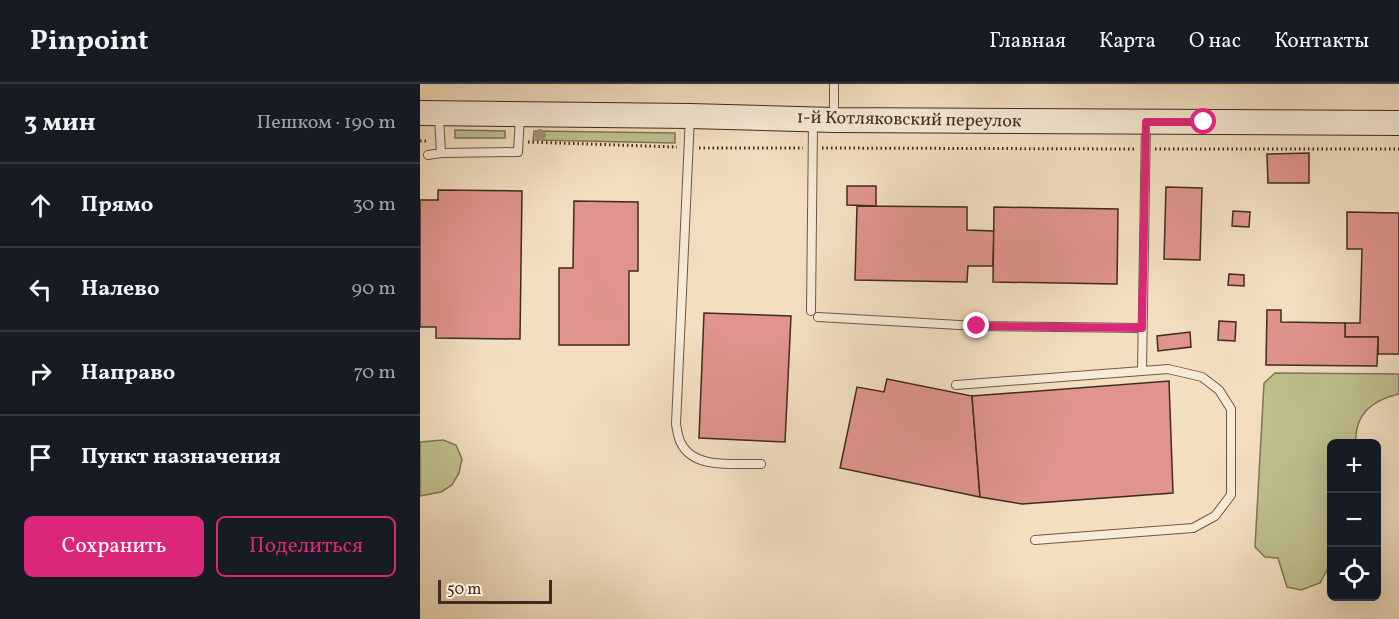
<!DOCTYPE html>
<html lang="ru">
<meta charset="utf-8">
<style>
:root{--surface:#171b24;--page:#20242c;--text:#f1f3f6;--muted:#9ea1a6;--line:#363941;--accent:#db2777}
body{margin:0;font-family:Vollkorn,serif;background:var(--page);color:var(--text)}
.controls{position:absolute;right:18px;bottom:18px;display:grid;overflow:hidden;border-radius:9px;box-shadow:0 6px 24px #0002}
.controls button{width:54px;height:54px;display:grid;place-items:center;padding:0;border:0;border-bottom:2px solid var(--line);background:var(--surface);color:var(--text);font:30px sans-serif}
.scale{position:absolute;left:18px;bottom:15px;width:114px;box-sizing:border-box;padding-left:6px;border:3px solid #3e2c1e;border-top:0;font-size:16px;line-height:21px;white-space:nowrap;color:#3e2c1e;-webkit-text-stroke:4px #f7ead6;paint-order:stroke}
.stop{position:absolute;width:18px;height:18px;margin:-14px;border:4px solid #db2777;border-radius:50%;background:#fff}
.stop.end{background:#db2777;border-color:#fff;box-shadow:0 2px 6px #0008}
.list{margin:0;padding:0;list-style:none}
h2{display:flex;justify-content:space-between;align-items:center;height:78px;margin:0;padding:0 24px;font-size:26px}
h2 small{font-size:20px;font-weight:400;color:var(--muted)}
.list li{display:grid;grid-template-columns:39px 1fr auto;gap:18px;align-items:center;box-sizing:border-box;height:84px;padding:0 24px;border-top:2px solid var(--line)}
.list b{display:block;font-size:22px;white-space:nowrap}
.list em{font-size:20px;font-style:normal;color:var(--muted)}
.actions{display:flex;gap:12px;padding:18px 24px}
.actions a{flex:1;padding:14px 0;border:2px solid var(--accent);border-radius:9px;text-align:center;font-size:21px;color:var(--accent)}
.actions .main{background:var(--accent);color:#fff}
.icon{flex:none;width:33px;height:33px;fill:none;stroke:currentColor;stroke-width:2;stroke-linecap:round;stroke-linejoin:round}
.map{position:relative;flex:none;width:979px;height:535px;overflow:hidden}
header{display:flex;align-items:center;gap:36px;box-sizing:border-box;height:84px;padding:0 30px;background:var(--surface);border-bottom:2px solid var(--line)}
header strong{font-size:28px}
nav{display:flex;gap:33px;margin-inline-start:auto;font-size:21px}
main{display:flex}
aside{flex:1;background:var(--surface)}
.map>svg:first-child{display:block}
.green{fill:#bfc08f;stroke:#7e7656;stroke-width:1.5}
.building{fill:#e0948d;stroke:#3e2c1e;stroke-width:1.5}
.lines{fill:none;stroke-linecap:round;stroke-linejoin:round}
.lane-casing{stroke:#6b5946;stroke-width:10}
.secondary-casing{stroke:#3e2c1e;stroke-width:26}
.path{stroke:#3e2c1e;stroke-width:3;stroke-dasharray:1.5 3;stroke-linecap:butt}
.lane{stroke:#f7ead6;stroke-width:8}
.secondary{stroke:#f7ead6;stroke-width:24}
.tree{fill:#a19176}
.route{stroke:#db2777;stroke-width:8}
.labels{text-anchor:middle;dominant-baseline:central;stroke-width:4.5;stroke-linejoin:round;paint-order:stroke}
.street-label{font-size:18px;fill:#3e2c1e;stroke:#f7ead6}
</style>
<header>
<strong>Pinpoint</strong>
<nav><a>Главная</a><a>Карта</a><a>О нас</a><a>Контакты</a></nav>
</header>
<main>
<aside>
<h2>3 мин<small>Пешком · 190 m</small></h2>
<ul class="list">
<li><svg class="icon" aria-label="ahead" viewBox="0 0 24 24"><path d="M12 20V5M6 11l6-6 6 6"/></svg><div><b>Прямо</b></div><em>30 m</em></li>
<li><svg class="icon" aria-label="left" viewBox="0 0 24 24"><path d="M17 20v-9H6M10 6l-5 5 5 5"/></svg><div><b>Налево</b></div><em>90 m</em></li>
<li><svg class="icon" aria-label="right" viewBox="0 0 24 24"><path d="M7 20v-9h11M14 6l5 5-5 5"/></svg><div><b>Направо</b></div><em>70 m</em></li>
<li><svg class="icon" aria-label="arrive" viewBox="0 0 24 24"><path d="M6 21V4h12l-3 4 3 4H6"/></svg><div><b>Пункт назначения</b></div></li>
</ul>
<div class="actions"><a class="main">Сохранить</a><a>Поделиться</a></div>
</aside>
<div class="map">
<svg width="979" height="535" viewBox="0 0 979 535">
<rect width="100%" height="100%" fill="#f3dfc0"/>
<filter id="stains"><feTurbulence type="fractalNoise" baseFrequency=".00333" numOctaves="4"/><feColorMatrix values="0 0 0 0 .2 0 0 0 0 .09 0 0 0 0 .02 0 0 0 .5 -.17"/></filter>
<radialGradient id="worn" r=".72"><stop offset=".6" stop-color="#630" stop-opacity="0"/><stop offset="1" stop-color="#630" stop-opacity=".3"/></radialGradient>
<g class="green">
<polygon points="35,46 85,47 85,54 35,54"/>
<polygon points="114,47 255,49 255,59 113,56"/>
<path d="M855,289l124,1v20c-26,6 -45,20 -43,49l-24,1 -1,119 -11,20 -19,7 -14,-3 -9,-29 -13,-1 -10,-10 9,-164z"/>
<polygon points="23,356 36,361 42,375 39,389 32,401 21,408 0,412 0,358"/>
</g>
<g class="building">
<polygon points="889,69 889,99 848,99 847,70"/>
<polygon points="427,102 456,102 456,122 427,121"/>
<polygon points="746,103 782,104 780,176 744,175"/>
<polygon points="18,106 102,107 100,255 16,254 16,243 0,243 0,116 18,116"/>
<polygon points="154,117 218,118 218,187 209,187 209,261 139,261 139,184 153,184"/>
<polygon points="437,122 547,123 547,146 574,147 573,182 548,182 547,198 435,196"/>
<polygon points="574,123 698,125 697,200 573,198"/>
<polygon points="813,127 830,128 829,143 812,142"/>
<polygon points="927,128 979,129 979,270 958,270 958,253 925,253 925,239 940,239 942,165 927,165"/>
<polygon points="809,190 824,191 824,202 808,201"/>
<polygon points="847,226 861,226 861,238 925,239 925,253 958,253 957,282 846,281"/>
<polygon points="284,229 371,232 365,358 279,354"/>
<polygon points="799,237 816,238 815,257 798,256"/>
<polygon points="770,248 771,263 738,267 737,252"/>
<polygon points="467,295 552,312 560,413 420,384 437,303 464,308"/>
<polygon points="749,297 753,409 602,420 560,413 552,312"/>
</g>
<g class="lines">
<defs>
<g id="lane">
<polyline points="19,32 21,69 98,68 100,31"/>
<path d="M270,32l-14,308c1,6 2,14 5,19 13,27 54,20 80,21"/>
<polyline points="414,36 414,0"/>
<polyline points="8,71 21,69"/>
<polyline points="391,227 393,39"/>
<polyline points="398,233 557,242 722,244"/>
<polyline points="536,301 722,287 726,38"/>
<polyline points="615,456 773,444 795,432 811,411 811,325 799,306 782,293 748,285 722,287"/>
</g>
<polyline id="secondary" points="0,29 270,32 414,36 979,39"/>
</defs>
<use href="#lane" class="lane-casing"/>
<use href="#secondary" class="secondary-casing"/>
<g class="path">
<polyline points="0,57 8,57"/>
<polyline points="108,58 257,63"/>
<polyline points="279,64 383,64"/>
<polyline points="402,64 716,65"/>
<polyline points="735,65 979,65"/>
</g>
<use href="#lane" class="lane"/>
<use href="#secondary" class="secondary"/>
</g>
<circle class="tree" cx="120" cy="51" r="6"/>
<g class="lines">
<polyline class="route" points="557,242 722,244 726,38 784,38"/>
</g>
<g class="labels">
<g class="street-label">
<text transform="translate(489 36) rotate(1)">1-й Котляковский переулок</text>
</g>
</g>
<rect width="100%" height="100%" filter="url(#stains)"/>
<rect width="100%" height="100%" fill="url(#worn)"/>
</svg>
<div class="controls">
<button>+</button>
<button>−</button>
<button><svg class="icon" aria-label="locate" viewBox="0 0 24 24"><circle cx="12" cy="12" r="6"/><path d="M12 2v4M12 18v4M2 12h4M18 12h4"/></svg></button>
</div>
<div class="scale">50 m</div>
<div class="stop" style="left:784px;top:38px"></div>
<div class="stop end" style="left:557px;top:242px"></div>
</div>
</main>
